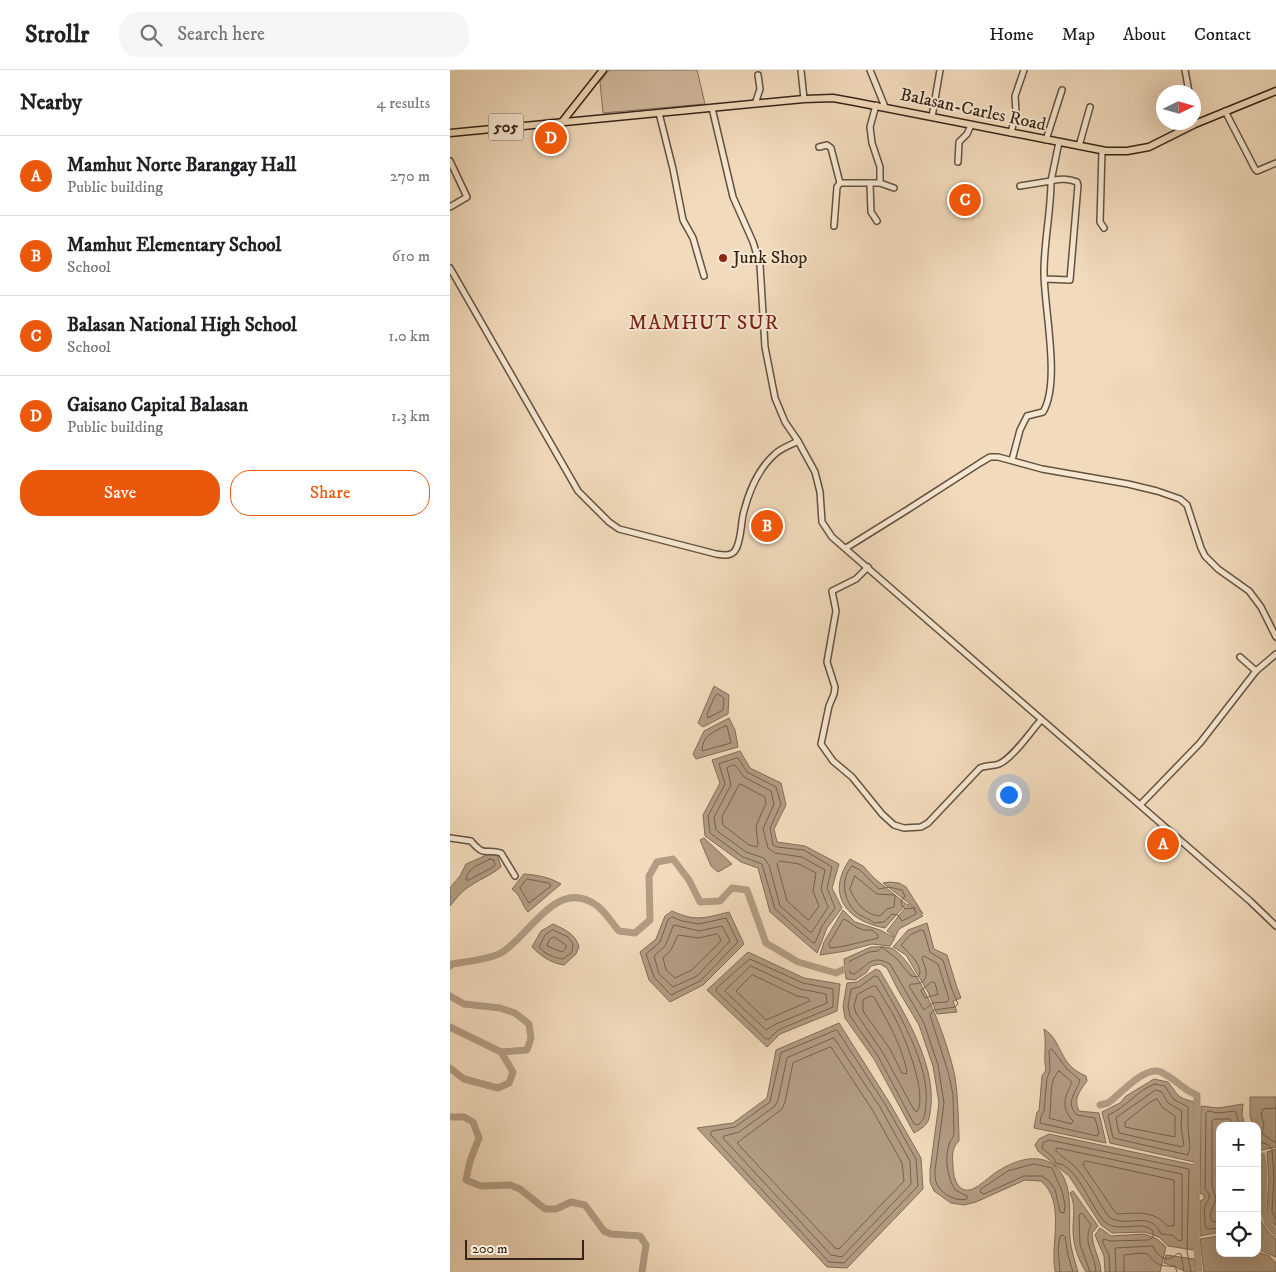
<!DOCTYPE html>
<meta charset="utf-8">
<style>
:root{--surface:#fff;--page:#f6f6f6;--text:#202124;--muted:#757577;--line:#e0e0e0;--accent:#ea580c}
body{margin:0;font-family:"IM FELL DW Pica",serif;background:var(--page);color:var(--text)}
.controls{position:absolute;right:15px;bottom:15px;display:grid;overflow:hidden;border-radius:10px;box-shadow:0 5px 20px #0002}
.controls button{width:45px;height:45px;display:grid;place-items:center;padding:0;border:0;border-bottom:1px solid var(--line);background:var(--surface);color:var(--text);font:25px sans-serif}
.compass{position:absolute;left:706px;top:15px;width:45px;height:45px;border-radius:50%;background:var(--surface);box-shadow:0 5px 20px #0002;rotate:85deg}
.scale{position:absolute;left:15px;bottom:12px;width:119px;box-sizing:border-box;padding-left:5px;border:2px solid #352516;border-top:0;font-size:14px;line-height:18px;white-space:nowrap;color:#352516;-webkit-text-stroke:4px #f7e8d3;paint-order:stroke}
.you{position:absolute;left:558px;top:724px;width:18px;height:18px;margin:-12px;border:4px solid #fff;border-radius:50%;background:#1a73e8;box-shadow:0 0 0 8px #1a73e833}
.badge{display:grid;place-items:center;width:32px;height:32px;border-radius:50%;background:var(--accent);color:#fff;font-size:16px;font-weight:700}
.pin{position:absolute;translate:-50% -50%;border:2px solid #fff;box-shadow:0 1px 5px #0006}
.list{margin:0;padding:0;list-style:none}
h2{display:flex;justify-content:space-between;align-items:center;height:65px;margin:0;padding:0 20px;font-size:21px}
h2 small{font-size:16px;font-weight:400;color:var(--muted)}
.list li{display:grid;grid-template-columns:32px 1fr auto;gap:15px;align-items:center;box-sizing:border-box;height:80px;padding:0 20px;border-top:1px solid var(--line)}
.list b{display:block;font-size:19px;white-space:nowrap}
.list p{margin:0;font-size:16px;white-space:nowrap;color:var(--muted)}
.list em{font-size:16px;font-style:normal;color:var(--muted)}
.actions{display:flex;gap:10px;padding:15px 20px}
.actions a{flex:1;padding:11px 0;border:1px solid var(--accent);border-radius:20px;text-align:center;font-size:18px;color:var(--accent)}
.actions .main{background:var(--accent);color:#fff}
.icon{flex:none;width:28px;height:28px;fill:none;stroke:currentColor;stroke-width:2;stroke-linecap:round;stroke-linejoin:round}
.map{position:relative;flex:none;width:826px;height:1202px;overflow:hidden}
header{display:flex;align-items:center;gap:30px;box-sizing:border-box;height:70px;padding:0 25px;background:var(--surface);border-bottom:1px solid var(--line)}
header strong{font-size:24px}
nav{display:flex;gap:28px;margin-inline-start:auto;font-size:18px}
.search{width:350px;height:45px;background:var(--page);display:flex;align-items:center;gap:12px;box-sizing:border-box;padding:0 18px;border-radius:20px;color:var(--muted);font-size:19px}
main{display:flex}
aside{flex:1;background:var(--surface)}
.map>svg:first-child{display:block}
.green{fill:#d2bca0;stroke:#84705b}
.water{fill:#b29d84;stroke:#806d58}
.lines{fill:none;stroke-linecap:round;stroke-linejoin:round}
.shore{stroke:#74614d;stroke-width:1}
.river{stroke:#b29d84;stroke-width:7}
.minor-casing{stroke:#645240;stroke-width:8}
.major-casing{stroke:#352516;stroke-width:9}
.minor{stroke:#f7e8d3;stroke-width:5}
.major{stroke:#f2dbbc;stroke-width:6}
.poi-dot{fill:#8f2418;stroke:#f7e8d3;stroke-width:2}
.labels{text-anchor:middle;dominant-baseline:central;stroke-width:4;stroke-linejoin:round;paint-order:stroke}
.shield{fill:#f7e8d3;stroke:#6f604f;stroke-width:1}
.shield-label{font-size:16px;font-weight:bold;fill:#352516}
.street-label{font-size:18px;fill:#352516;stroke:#f7e8d3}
.poi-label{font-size:18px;fill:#352516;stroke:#f7e8d3;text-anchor:start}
.quarter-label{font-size:20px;letter-spacing:1px;fill:#7a1f14;stroke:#f7e8d3}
</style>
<header>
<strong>Strollr</strong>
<div class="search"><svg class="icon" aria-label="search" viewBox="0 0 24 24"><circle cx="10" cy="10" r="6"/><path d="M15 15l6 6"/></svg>Search here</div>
<nav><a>Home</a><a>Map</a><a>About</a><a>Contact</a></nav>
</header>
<main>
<aside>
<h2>Nearby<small>4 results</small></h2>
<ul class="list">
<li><span class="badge">A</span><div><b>Mamhut Norte Barangay Hall</b><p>Public building</p></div><em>270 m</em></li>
<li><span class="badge">B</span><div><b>Mamhut Elementary School</b><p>School</p></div><em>610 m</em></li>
<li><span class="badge">C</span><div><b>Balasan National High School</b><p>School</p></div><em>1.0 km</em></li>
<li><span class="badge">D</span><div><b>Gaisano Capital Balasan</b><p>Public building</p></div><em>1.3 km</em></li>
</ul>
<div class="actions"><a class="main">Save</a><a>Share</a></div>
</aside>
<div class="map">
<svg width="826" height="1202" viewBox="0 0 826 1202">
<rect width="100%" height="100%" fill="#f2dbbc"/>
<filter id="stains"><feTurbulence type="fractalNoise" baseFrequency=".004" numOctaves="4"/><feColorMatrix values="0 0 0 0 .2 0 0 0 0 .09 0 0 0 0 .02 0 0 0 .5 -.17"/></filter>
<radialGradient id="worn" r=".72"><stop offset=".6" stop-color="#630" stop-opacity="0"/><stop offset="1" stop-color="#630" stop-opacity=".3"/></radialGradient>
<polygon class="green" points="159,0 247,0 255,34 153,43 150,12"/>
<g class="water">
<polygon points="264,616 279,625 278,644 253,657 248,653"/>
<polygon points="279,648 285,660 288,677 246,689 243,684 254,661"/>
<polygon points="290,681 300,698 331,713 336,735 324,759 327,772 355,776 389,794 382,818 392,838 377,858 367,883 320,842 308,798 291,792 255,766 253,745 270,713 262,690"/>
<polygon points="254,768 282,794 268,802 261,796 250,770"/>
<path d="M39,784h8l4,13c-11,9 -23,13 -34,21 -7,5 -12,12 -17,18v-18l10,-12 6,-12z"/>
<path d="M400,789l13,7 11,12 32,26 -21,24c-38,-7 -60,-33 -35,-69z"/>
<path d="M74,804c13,1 25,3 37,10l-33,28c-7,-8 -7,-17 -16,-23z"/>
<polygon points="439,812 449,813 456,817 473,844 433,813"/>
<polygon points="458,834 473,846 449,859 445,867 437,861"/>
<polygon points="393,840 405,852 430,860 445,868 440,876 422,874 396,881 370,885 374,872"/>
<path d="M222,841c24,11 32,7 57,1l15,32 -41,41 -33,17 -21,-22 -9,-28 16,-13 9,-23z"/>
<path d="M477,853l7,26 13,6c5,15 8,29 14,43l-8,3 4,11 -20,2 -9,-22 -22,-37 -13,-8 15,-17z"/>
<path d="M103,854c11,5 23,10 26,23l-3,7 -12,11c-13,-2 -22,-8 -32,-18l9,-16z"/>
<path d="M421,877c7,0 16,-1 22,2 28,17 56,97 62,128 3,19 3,38 4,58v6c-7,6 -7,15 -6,24 0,11 4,30 20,24 8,-4 15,-11 22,-16 16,-11 42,-22 60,-7 20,18 13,49 15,73 1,11 5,22 8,33h-22l-1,-1c-5,-28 11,-69 -14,-90l-16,-1 -49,22 -12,3 -13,-2 -17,-12 -4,-9v-12l9,-67 -6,-37 -14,-41 -21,-35 -11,-22 -7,-4 -9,2 -5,7 -11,7 -9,-1 -2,-20z"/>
<polygon points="298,882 354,908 390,914 387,941 330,964 317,977 257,920"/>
<path d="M426,899l4,2c22,38 55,90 51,135 -1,5 -1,11 -3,15 -3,6 -9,9 -14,12l-40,-74 -29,-41 -2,-12 4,-23 10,-1z"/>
<polygon points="389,953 439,1032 471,1088 473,1119 397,1198 377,1197 247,1058 283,1053 317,1028 326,980"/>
<path d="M594,959c19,12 14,36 42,47l1,5c-7,10 -14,17 -8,30l20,2 7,30 -72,-15 3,-16 2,-1 3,-35 4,-6c-3,-13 1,-27 -2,-41z"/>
<path d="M704,1009l14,3c11,13 7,15 26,20v60l-84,-19 -8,-31 18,-9 6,-7z"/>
<polygon points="800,1027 826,1027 826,1077 811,1080 807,1069 807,1056 803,1056 800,1046"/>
<polygon points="793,1034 792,1045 795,1056 770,1056 770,1162 750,1166 750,1131 754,1129 754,1125 750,1123 751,1036 768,1038"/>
<polygon points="599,1064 744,1095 744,1180 718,1176 709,1167 695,1162 662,1163 651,1155 619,1106 588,1081 585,1075 589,1069"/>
<polygon points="826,1079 826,1156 818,1148 817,1141 819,1108 817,1082"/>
<path d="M623,1121l25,35 -6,7c0,14 8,25 9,39h-15c-8,-13 -13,-27 -13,-43 0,-12 3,-24 -3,-36z"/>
<path d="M808,1144c4,10 10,19 18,25v18l-19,-8z"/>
<polygon points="650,1158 661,1166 694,1164 707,1169 716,1177 710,1202 655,1202 654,1186 645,1165"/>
<polygon points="770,1166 770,1183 807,1183 807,1182 819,1186 826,1193 826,1202 754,1202 750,1169"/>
<polygon points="716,1185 744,1189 746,1202 738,1202 714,1193"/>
</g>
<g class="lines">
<g class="shore">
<polygon points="268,624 274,628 273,640 258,648 257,644 265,626"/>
<path d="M275,656h2l4,17 -29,8c0,-15 11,-19 23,-25z"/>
<polygon points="288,688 297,702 326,717 331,734 320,758 323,775 327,777 354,780 382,797 377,818 385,838 372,856 365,873 362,872 325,839 312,794 293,787 260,763 258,746 275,714 269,694"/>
<polygon points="283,695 286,696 294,707 321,721 324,734 313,759 318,778 325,783 352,787 375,800 371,819 378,837 362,862 360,862 330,836 319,795 314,788 296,782 266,760 264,747 281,715 277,698"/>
<polygon points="290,714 315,727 316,733 306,756 308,775 307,777 299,775 273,755 272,747"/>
<path d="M40,789l4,1 1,5 -2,2 -24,13h-3c1,-13 14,-15 24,-21z"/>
<polygon points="330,791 349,794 366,803 363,821 369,836 359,850 357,849 337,831 327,794"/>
<path d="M402,796l8,4 19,19 10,-2 13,3 3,6 -4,5 1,5 4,3 8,-1 2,6 -14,7 -4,-6 -6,-1 -8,8 -10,1c-4,-4 -9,-5 -14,-8 -15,-9 -22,-35 -8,-49z"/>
<path d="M405,806l22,18 18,1 -1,12 -7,2 -7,7c-15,-1 -25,-14 -30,-27z"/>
<polygon points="77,809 99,813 101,816 79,833 70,818"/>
<polygon points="222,847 232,851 249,854 276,848 288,872 250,911 221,925 204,907 196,884 210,872 218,850"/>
<path d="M394,849c10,5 15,13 28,11l6,5v3l-33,8 -15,2 -1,-4z"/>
<polygon points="224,855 249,861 272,856 280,871 247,906 223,917 209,904 204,886 215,876"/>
<path d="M103,860l15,7 5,7 -1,8 -9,7c-9,-1 -18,-5 -24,-12l6,-12z"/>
<path d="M471,860l3,1 6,21 13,8 8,27 7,17 -3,3 -21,3 -4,5 19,60 4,20 1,39c-1,5 -4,6 -5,11 -5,14 -1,33 6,45l12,6v3c-10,3 -24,-4 -29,-13 -3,-4 -3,-10 -3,-16l9,-67 -6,-38 -14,-42 -34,-59c-19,-10 -21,1 -36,10l-4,-1v-12l19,-9 9,-1 4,-4 15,12 14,17 7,1 2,-4c0,-12 -12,-20 -19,-28l9,-10z"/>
<polygon points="267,864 269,866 271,871 242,900 225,908 216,900 213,888 221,880 228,865 248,868"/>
<polygon points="104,867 116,875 116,878 112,882 97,876 99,870"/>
<path d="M474,886l14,8 11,35 -2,3 -14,1 -9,7 -15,-24 2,-2c19,1 17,-13 11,-25z"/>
<polygon points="300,889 353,913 383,919 383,937 328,960 319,969 316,969 266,921 267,918"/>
<polygon points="301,896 350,919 376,924 377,933 326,954 316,960 275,921"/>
<polygon points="303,905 347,926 358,928 360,931 316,950 286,921 301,906"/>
<path d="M425,906l3,1c20,35 52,87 48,128 -1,9 -1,16 -9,20l-3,-1 -36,-68 -28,-40 -2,-10 3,-17 8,-2z"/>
<polygon points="482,912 485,913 488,924 475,928 471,921"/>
<path d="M423,916h3c7,12 14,22 20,34 9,18 32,74 21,92l-3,-2 -31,-57 -27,-40 -2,-7 3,-11z"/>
<path d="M421,926l3,1c13,23 27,47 33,74l-1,3 -4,-1 -12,-24 -27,-38v-11z"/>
<polygon points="387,960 435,1034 466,1089 468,1116 394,1193 379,1192 260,1064 262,1061 285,1057 320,1032 331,983"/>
<polygon points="384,968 430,1037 460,1091 461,1114 392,1187 381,1185 273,1068 274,1066 289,1062 325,1036 328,1030 337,988"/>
<polygon points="381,977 423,1041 452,1093 454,1111 389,1179 385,1178 287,1073 332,1039 335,1032 343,993"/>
<path d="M602,979l15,20 13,11c-3,12 -16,22 -3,35l18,3 4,15 -2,3 -57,-13 1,-6 3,-6 3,-33 3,-7 -1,-20z"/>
<path d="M609,1001l13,11c-7,16 -12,24 1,39l-2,3 -22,-6c4,-15 -2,-36 10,-47z"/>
<path d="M705,1014l10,2 8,13 15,8v21l2,20 -2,7 -75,-17 -5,-23c18,-7 29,-25 47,-31z"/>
<polygon points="706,1020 712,1022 718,1033 732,1041 731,1058 734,1075 732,1077 669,1063 666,1048"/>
<polygon points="707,1029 713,1038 725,1046 725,1067 675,1057 675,1052 699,1033"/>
<polyline points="826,1038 813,1039 811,1044 814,1055 812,1064 826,1073"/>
<polyline points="770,1058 770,1115"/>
<polyline points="807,1071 819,1075 822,1079 824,1108 822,1141 826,1150"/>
<path d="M607,1078l125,26v66l-3,1 -7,-6 -11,-1c-11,-25 -34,-5 -52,-17 -11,-15 -19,-33 -32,-48 -6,-8 -15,-11 -21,-18z"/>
<path d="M636,1091l88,19v46h-7c-13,-16 -30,-13 -49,-12l-3,-2 -32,-47 1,-3z"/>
<polygon points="584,1094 602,1098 612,1121 615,1135 614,1143 610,1142 605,1119 599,1111 592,1106 574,1106 534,1124 530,1122 531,1119 558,1101"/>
<path d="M770,1151l-7,1c-6,-8 1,-15 3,-23l-4,-13v-65l2,-2h16l3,7"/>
<path d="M770,1158l-12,1 -3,-2c1,-6 -2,-14 0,-21 3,-8 8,-8 0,-17l1,-76 2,-2 10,2 17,-2 5,15"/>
<polyline points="610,1202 608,1179 610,1166 613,1165 615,1167 618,1185 623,1202"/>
<path d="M640,1202l-10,-28 -1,-29 2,-2 2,1 8,11c-9,19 4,28 5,47"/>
<path d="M660,1202l-1,-17 -6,-12v-4l8,2 38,-1 4,-3v-6c-12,-12 -34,3 -48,-9 -15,-15 -27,-57 -49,-59l-3,-6 -11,-9 1,-5 6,-3 140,29 -2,82 4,21"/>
<path d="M666,1202l-1,-24 38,-2c5,12 15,18 25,7l3,1 3,18"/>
<path d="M674,1202v-17l17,-2 7,1c7,11 15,13 27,12l2,6"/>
</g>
<g class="river">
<path d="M0,896l2,-2c12,-2 39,-5 49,-11 29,-17 55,-76 95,-48 9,6 16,18 23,26l16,2 15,-13 -1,-44 8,-14 16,-3 16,21 11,22 20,-1 12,-13 15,2 19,53 32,19 38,11 17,-8"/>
<polyline points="0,926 14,934 50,938 65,943 79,954 81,968 77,980 51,982 0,957"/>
<polyline points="0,998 14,1009 48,1018 59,1013 63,1002 51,982"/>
<path d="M650,1035l8,-2c12,-9 34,-34 49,-32 4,0 7,3 11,5 12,7 15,14 29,19l-1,142 3,35"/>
<polyline points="0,1047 14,1047 23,1052 29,1068 20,1091 16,1110 31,1116 60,1115 70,1119 95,1139 106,1139 121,1132 135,1135 154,1161 161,1164 190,1166 196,1175 192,1202"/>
<polyline points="812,1086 814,1102 813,1139 818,1154 826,1163"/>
</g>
<defs>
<g id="minor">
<polyline points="351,0 354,29"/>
<polyline points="420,0 435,37"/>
<polyline points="735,0 739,22"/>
<polyline points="305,34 310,19 308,5"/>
<polyline points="426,35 420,57 422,73 430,97 430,113 444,118"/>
<polyline points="262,38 283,127 303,172 310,195 315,277 325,328 335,352 348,371 365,402 370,422 372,452 382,467 800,831 826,856"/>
<polyline points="775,41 805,99 807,101 826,93"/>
<polyline points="209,43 223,99 233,150 243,168 254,206"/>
<polyline points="482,47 490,0"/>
<polyline points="561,63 566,42 565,26 574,0"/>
<polyline points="596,70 612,20"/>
<polyline points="629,76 640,37"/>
<polyline points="369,77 377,75 381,78 390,113"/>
<polyline points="652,81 650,152 654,158"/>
<polyline points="0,91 17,127 0,137"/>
<polyline points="508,92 509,72 517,64 521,55"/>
<polyline points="420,113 421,142 427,151"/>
<polyline points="570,116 601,111 609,72"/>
<polyline points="384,156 387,117 390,113 430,113"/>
<path d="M0,198l128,223 31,31 10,7 97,25c7,1 16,3 20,-5 5,-9 5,-24 7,-34 5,-21 15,-46 32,-61 6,-6 16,-9 23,-13"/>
<path d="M562,390l8,-30 7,-14 16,-4c18,-30 1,-103 1,-140 0,-30 7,-61 7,-91 8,-3 19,-2 26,1l1,3 -8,95 -25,-1"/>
<polyline points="396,478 457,440 530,393 540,387 548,387 592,399 678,414 707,421 730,429 737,435 751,478 755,486 768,499 799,521 811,537 826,567"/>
<path d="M418,497l-12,12 -24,12 4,20 -9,51 8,25 -1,7 -5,12 -8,38 12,17 19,16 30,37 12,11 10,3 17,-1 7,-4 52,-55c7,-3 14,-2 19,-4 14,-6 32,-33 42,-44"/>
<polyline points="790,587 806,601"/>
<polyline points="690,735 750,673 806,601 826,584"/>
<path d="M0,768l21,3c14,17 15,7 30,12l14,23"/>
</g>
<g id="major">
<polyline points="112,52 153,0"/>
<polyline points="0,63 354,29 383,28 405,32 656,81 677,81 699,77 745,54 826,21"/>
</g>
</defs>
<use href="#minor" class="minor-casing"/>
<use href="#major" class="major-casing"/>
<use href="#minor" class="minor"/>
<use href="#major" class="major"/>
</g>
<circle class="poi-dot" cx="273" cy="188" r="5"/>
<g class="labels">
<rect class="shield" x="38.5" y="43.5" width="35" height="27" rx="4"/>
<g class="shield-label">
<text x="56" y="57">505</text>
</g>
<g class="street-label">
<text transform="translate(523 40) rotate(12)">Balasan-Carles Road</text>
</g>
<g class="poi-label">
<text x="283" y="188">Junk Shop</text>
</g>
<g class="quarter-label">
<text x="254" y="253">MAMHUT SUR</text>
</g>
</g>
<rect width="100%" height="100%" filter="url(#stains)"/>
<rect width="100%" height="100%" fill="url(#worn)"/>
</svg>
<div class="controls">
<button>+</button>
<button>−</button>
<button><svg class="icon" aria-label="locate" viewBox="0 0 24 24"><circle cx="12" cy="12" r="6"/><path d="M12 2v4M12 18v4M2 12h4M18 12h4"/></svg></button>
</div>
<svg class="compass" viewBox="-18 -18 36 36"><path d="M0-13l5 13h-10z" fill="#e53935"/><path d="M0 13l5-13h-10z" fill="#757577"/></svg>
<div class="scale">200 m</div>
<div class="you"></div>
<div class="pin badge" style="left:713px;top:774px">A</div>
<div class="pin badge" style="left:317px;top:456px">B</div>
<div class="pin badge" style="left:515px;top:130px">C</div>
<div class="pin badge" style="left:101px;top:68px">D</div>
</div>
</main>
